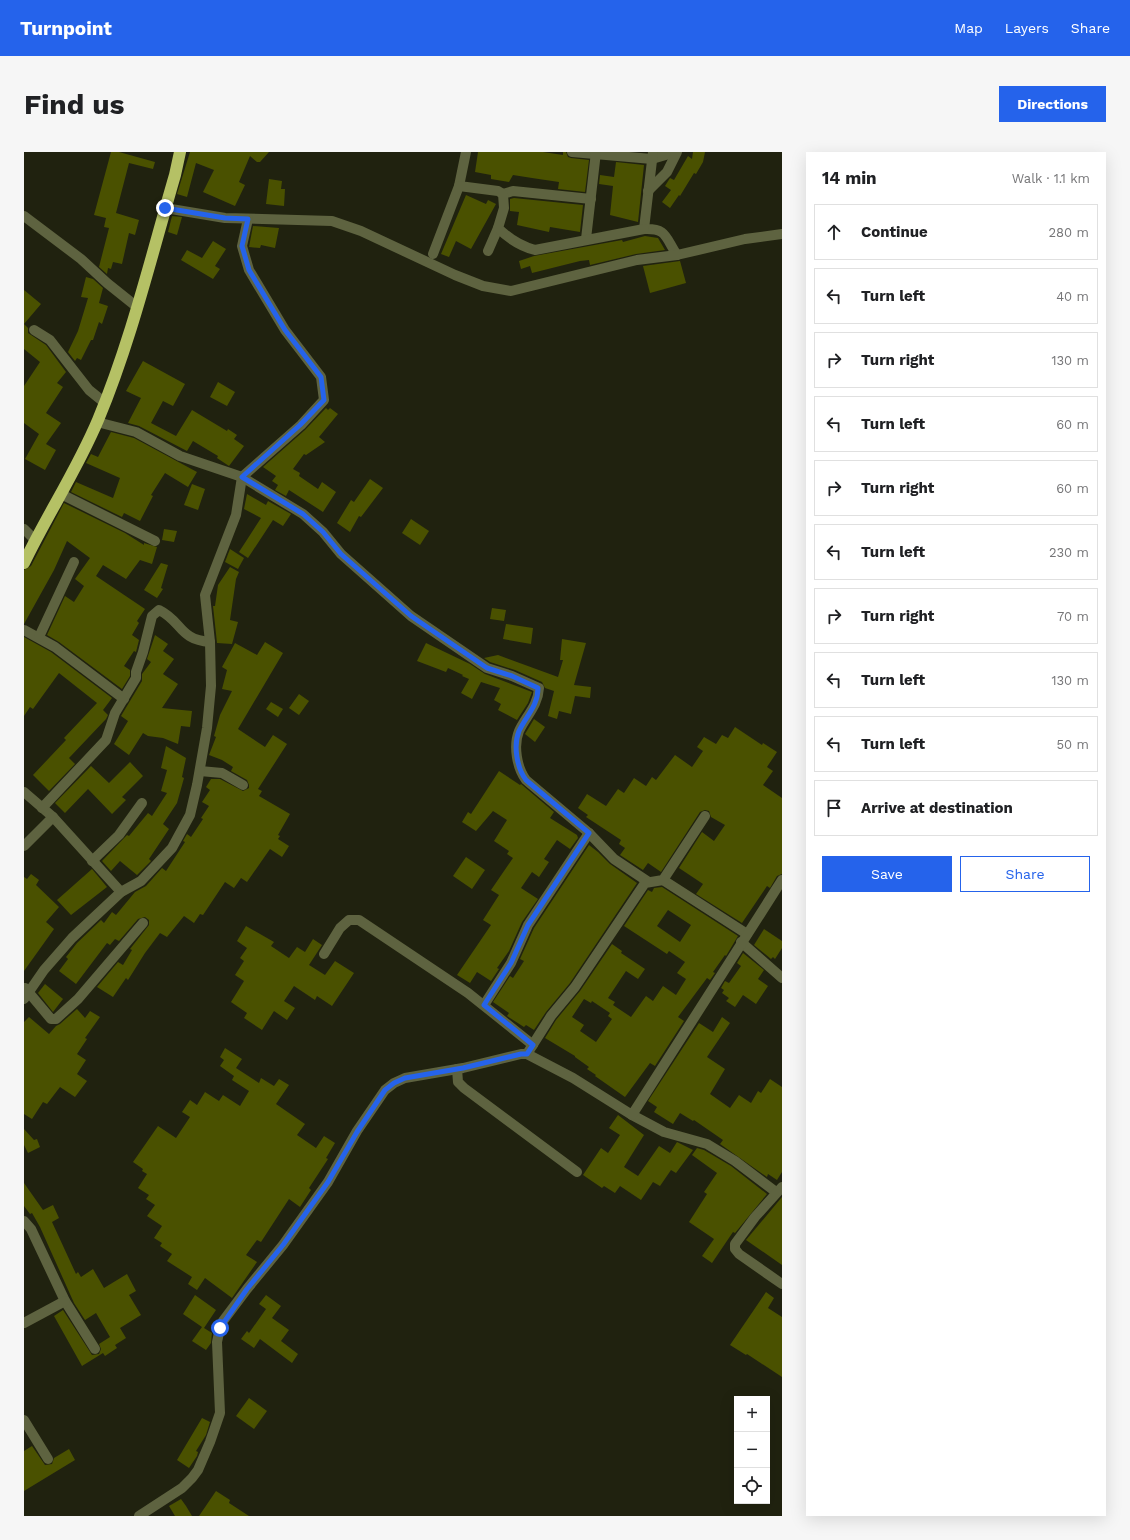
<!DOCTYPE html>
<meta charset="utf-8">
<style>
:root{--surface:#fff;--page:#f6f6f6;--text:#202124;--muted:#757577;--line:#e0e0e0;--accent:#2563eb}
body{margin:0;font-family:"Work Sans",sans-serif;background:var(--page);color:var(--text)}
.controls{position:absolute;right:12px;bottom:12px;display:grid;overflow:hidden;border-radius:0px;box-shadow:0 4px 16px #0002}
.controls button{width:36px;height:36px;display:grid;place-items:center;padding:0;border:0;border-bottom:1px solid var(--line);background:var(--surface);color:var(--text);font:20px sans-serif}
.stop{position:absolute;width:12px;height:12px;margin:-9px;border:3px solid #2563eb;border-radius:50%;background:#fff}
.stop.end{background:#2563eb;border-color:#fff;box-shadow:0 1px 4px #0008}
.list{margin:0;padding:0;list-style:none}
h2{display:flex;justify-content:space-between;align-items:center;height:52px;margin:0;padding:0 16px;font-size:17px}
h2 small{font-size:13px;font-weight:400;color:var(--muted)}
.list li{display:grid;grid-template-columns:26px 1fr auto;gap:12px;align-items:center;box-sizing:border-box;height:56px;margin:0 8px 8px;padding:0 8px;border:1px solid var(--line);border-radius:0px}
.list b{display:block;font-size:15px;white-space:nowrap}
.list em{font-size:13px;font-style:normal;color:var(--muted)}
.actions{display:flex;gap:8px;padding:12px 16px}
.actions a{flex:1;padding:9px 0;border:1px solid var(--accent);border-radius:0px;text-align:center;font-size:14px;color:var(--accent)}
.actions .main{background:var(--accent);color:#fff}
.icon{flex:none;width:22px;height:22px;fill:none;stroke:currentColor;stroke-width:2;stroke-linecap:round;stroke-linejoin:round}
.map{position:relative;flex:none;width:758px;height:1364px;overflow:hidden;border-radius:0px}
header{display:flex;align-items:center;gap:24px;box-sizing:border-box;height:56px;padding:0 20px;background:var(--accent);color:#fff}
header strong{font-size:19px}
nav{display:flex;gap:22px;margin-inline-start:auto;font-size:14px}
.intro{display:flex;align-items:center;justify-content:space-between;box-sizing:border-box;height:96px;padding:0 24px}
h1{margin:0;font-size:28px}
.button{padding:10px 18px;border-radius:0px;background:var(--accent);color:#fff;font-size:14px;font-weight:700}
main{display:flex;gap:24px;padding:0 24px}
aside{flex:1;background:var(--surface);border-radius:0px;box-shadow:0 4px 16px #0002}
.map>svg:first-child{display:block}
.building{fill:#4a5100;fill-rule:evenodd}
.lines{fill:none;stroke-linecap:round;stroke-linejoin:round}
.minor{stroke:#5e6340;stroke-width:10}
.highway{stroke:#b5c165;stroke-width:12}
.route{stroke:#2563eb;stroke-width:5}
</style>
<header>
<strong>Turnpoint</strong>
<nav><a>Map</a><a>Layers</a><a>Share</a></nav>
</header>
<div class="intro"><h1>Find us</h1><a class="button">Directions</a></div>
<main>
<div class="map">
<svg width="758" height="1364" viewBox="0 0 758 1364">
<rect width="100%" height="100%" fill="#20220f"/>
<g class="building">
<polygon points="87,0 95,0 131,10 129,17 105,11 92,61 115,68 111,83 105,81 98,112 89,110 87,117 84,116 83,122 75,115 85,76 80,75 82,66 70,63"/>
<polygon points="166,0 245,0 236,10 233,10 226,4 215,30 221,33 211,54 179,40 190,18 172,11 163,45 153,42"/>
<polygon points="454,0 519,0 539,3 539,0 542,0 544,5 547,6 565,8 561,40 534,37 535,30 508,26 489,23 485,30 467,27 467,23 451,20"/>
<polygon points="669,0 681,0 679,10 672,22 670,21 656,44 655,43 646,56 638,50 647,38 641,34 646,26 650,28 664,4 668,7"/>
<polygon points="592,10 620,13 614,70 586,63 589,34 575,32 576,23 590,25"/>
<polygon points="245,27 258,29 257,37 261,37 260,54 242,52"/>
<polygon points="442,43 462,52 464,48 472,52 447,97 432,89 425,105 417,102"/>
<polygon points="490,46 559,53 556,80 526,75 525,80 493,73 495,60 486,59 486,47"/>
<polygon points="148,64 158,65 153,83 144,80"/>
<polygon points="229,74 255,76 251,96 237,93 236,96 225,95"/>
<polygon points="621,84 634,86 641,98 612,102 566,113 565,108 556,109 508,121 506,114 497,117 495,109 510,104 598,88 599,90"/>
<polygon points="189,89 202,97 191,114 196,117 189,127 157,108 163,98 178,106"/>
<polygon points="656,109 662,131 626,141 619,114"/>
<polygon points="62,125 69,127 79,136 75,151 84,154 78,172 75,170 69,188 67,188 57,208 53,206 51,209 44,200 54,179 64,146 57,145"/>
<polygon points="0,138 17,152 0,172 4,176 4,181 22,193 42,220 33,231 39,235 22,261 37,271 22,292 32,298 21,318 1,307 15,282 0,271 0,234 16,210 0,197"/>
<polygon points="119,209 161,232 149,254 139,249 127,271 152,284 168,258 203,279 204,277 213,283 210,287 220,294 205,314 193,306 194,304 169,289 163,299 115,274 104,271 117,246 102,239"/>
<polygon points="194,230 211,240 203,254 186,245"/>
<polygon points="302,256 304,258 306,256 314,262 295,285 301,290 282,303 280,302 269,317 276,321 275,324 294,337 298,330 312,340 299,360 265,338 262,344 251,338 254,333 248,329 252,324 239,315 281,278"/>
<polygon points="87,280 110,286 173,320 164,335 141,321 127,343 129,344 116,369 100,361 98,365 47,340 52,330 89,346 96,326 62,311 67,302 74,305"/>
<polygon points="346,327 359,336 337,365 335,364 326,380 313,371 327,348 330,350"/>
<polygon points="168,332 181,337 174,358 160,353"/>
<polygon points="223,342 242,353 244,349 267,362 259,374 249,368 224,406 215,400 237,366 220,357"/>
<polygon points="40,351 101,381 120,393 120,391 133,395 128,412 116,408 102,427 79,413 72,424 121,457 113,469 115,471 108,483 115,488 112,500 110,499 100,514 106,518 106,524 98,537 35,490 23,483 41,444 50,450 60,434 51,427 66,406 43,389 30,418 0,472 0,418 7,414"/>
<polygon points="387,367 405,379 396,393 378,381"/>
<polygon points="140,377 153,379 150,390 138,388"/>
<polygon points="206,397 220,406 214,417 201,410"/>
<polygon points="137,411 144,413 137,436 139,437 133,446 120,438"/>
<polygon points="206,415 215,420 212,427 206,468 214,470 208,492 193,491 189,454 191,454 194,433"/>
<polygon points="468,456 482,458 480,469 466,467"/>
<polygon points="482,472 509,476 507,492 479,487"/>
<polygon points="131,483 144,492 139,499 150,507 139,522 154,532 138,556 168,559 166,575 157,574 154,592 139,586 124,584 119,581 105,603 90,592 104,569 97,564 118,529 118,522 127,510 123,507"/>
<polygon points="0,485 27,500 88,546 79,558 84,563 82,567 45,606 51,612 25,639 9,623 42,588 40,586 73,551 35,521 9,557 6,555 0,564"/>
<polygon points="538,487 562,491 550,533 567,535 566,546 551,544 547,562 535,559 533,567 524,564 530,539 521,536 518,530 491,518 466,510 460,506 474,503 534,525 539,508 536,508"/>
<polygon points="241,490 259,501 214,577 241,595 249,583 263,592 234,637 238,639 235,644 266,662 254,683 256,684 254,687 265,694 258,705 246,697 223,730 217,726 210,736 201,730 179,763 176,762 170,771 160,764 143,785 136,781 121,801 104,828 102,826 89,845 73,835 94,810 99,813 108,798 106,797 125,773 125,768 121,765 114,767 95,789 91,787 86,793 83,791 52,832 35,819 44,807 42,805 53,791 77,768 80,771 88,760 92,763 111,740 122,734 138,716 142,719 161,690 159,689 163,682 167,685 179,667 177,666 185,654 178,650 186,638 182,635 187,627 196,627 219,639 225,636 225,633 223,628 207,619 209,615 198,608 185,603 192,585 190,584 196,563 208,539 198,537 203,518 198,515 211,491 233,503"/>
<polygon points="402,491 446,512 461,522 508,540 504,551 493,568 474,558 477,552 470,548 476,536 457,530 448,547 437,541 445,527 438,524 439,523 424,516 422,520 393,509"/>
<polygon points="275,542 285,549 275,563 265,556"/>
<polygon points="247,550 259,557 254,565 242,557"/>
<polygon points="510,567 521,575 511,590 501,582"/>
<polygon points="711,575 738,593 739,591 753,600 743,615 749,619 739,633 758,646 758,722 753,724 746,736 743,734 718,771 672,742 679,732 655,716 678,680 690,689 701,673 687,665 685,659 681,658 676,660 637,720 624,711 619,718 596,703 601,696 595,692 597,688 562,665 564,663 554,656 563,642 582,654 594,637 600,641 610,626 622,634 628,625 632,628 651,603 668,615 679,599 673,595 680,585 692,592 698,583 704,586"/>
<polygon points="142,594 162,606 158,625 160,626 153,651 139,672 145,677 125,707 127,709 113,723 96,709 87,719 78,709 103,683 105,684 124,661 128,664 143,641 137,639 143,618 137,616"/>
<polygon points="106,610 119,624 98,645 102,648 88,662 64,637 41,661 31,651 67,614 85,631"/>
<polygon points="475,619 496,633 497,632 530,660 526,666 553,683 554,686 546,697 533,688 520,707 525,710 515,725 508,720 497,736 514,747 498,770 485,799 473,816 475,817 467,829 453,820 446,831 433,823 467,773 459,768 475,743 467,738 489,706 483,702 485,699 470,689 483,668 469,659 452,679 438,670 444,660 447,662"/>
<polygon points="565,693 574,700 586,712 613,731 546,831 522,860 510,878 502,873 500,875 483,864 485,861 469,850 486,824 489,826 500,809 496,807 510,776"/>
<polygon points="442,705 461,718 448,737 429,724"/>
<polygon points="68,717 83,735 47,763 33,748"/>
<polygon points="7,722 15,728 12,733 35,755 22,770 30,777 0,819 0,725 3,727"/>
<path d="M638,735l76,49 -12,20 -1,-1 -12,17 2,1 -5,7 -3,-2 -29,39 6,4 -29,45 -5,-3 -25,34 -30,-21 1,-1 -9,-6 2,-2 -14,-10v-1l-30,-18 11,-18 24,-29 32,-47 10,7 -1,2 24,16 -7,10 -12,-8 -18,27 7,4 -2,3 18,12 15,-21 7,5 10,-15 13,9 10,-16 -9,-6 8,-11 -16,-11 -2,3 -43,-28 24,-36 4,2 2,-4zM644,758l23,15 -11,17 -23,-16zM560,847l7,4 1,-2 18,12 -2,3 4,3 -16,23 -16,-11 4,-6 -12,-8z"/>
<polygon points="222,774 250,790 247,794 265,806 273,795 281,800 289,787 298,793 285,813 301,823 311,809 330,821 308,854 293,844 291,848 270,834 260,849 271,856 263,868 250,859 238,878 220,866 223,861 207,850 220,829 211,823 220,809 216,806 223,796 213,789"/>
<polygon points="740,777 758,789 758,796 751,807 749,805 747,807 730,793"/>
<polygon points="719,801 740,818 734,827 744,834 732,852 719,843 711,855 702,849 705,846 698,841 700,838 697,836 701,829 705,831 717,814 713,811"/>
<polygon points="21,832 39,847 29,860 14,841"/>
<polygon points="53,857 61,866 66,859 76,865 61,886 63,887 53,902 62,908 53,922 63,929 51,945 36,935 23,952 19,950 8,967 0,962 0,870 5,865 25,882 32,874 36,872"/>
<polygon points="698,865 706,871 683,905 701,917 686,942 706,956 715,943 727,951 734,939 737,941 746,927 758,935 758,1020 753,1028 744,1022 743,1025 696,992 699,988 670,968 669,969 656,961 649,972 630,960 633,955 624,949 675,871 689,880"/>
<polygon points="201,896 218,907 212,916 235,931 237,926 250,934 255,927 265,933 252,952 281,972 273,983 292,996 300,984 311,991 302,1006 304,1007 285,1036 287,1038 276,1055 265,1047 237,1090 233,1088 222,1103 233,1110 208,1146 181,1126 173,1138 164,1132 168,1125 143,1109 148,1102 136,1094 138,1091 130,1086 138,1074 123,1064 131,1053 122,1047 125,1043 114,1036 123,1022 118,1019 119,1017 109,1010 134,974 152,986 166,965 158,960 166,948 173,953 181,940 195,949 199,943 216,954 225,939 208,928 210,924 196,914 200,908 196,905"/>
<polygon points="594,963 620,983 600,1015 614,1024 635,994 646,1001 653,990 669,998 652,1021 647,1018 636,1034 629,1030 617,1048 596,1034 591,1041 580,1034 578,1036 559,1023 577,996 584,1001 596,983 585,976"/>
<polygon points="0,977 10,988 13,987 16,995 4,1001 0,993"/>
<polygon points="673,996 680,998 707,1014 743,1042 711,1081 709,1080 688,1111 678,1104 690,1087 665,1070 683,1042 680,1040 693,1021 668,1003"/>
<polygon points="0,1031 19,1058 29,1053 35,1066 28,1070 52,1122 54,1120 57,1125 69,1117 80,1136 103,1122 112,1139 105,1143 117,1163 96,1176 102,1186 91,1193 93,1196 81,1204 79,1201 58,1214 30,1164 39,1158 68,1203 75,1202 77,1197 75,1192 86,1185 72,1161 61,1168 50,1151 16,1075 8,1061 6,1062 0,1054"/>
<polygon points="758,1045 758,1113 722,1088"/>
<polygon points="742,1140 750,1146 744,1156 758,1165 758,1225 723,1202 722,1203 706,1193"/>
<polygon points="171,1143 192,1158 180,1176 188,1181 187,1191 182,1198 168,1189 178,1175 159,1162"/>
<polygon points="242,1143 257,1154 248,1166 265,1178 257,1189 274,1202 268,1211 236,1187 230,1196 217,1187 223,1179 225,1181 242,1157 235,1152"/>
<polygon points="225,1246 243,1259 230,1277 212,1264"/>
<polygon points="178,1266 186,1270 182,1283 172,1299 174,1300 173,1304 165,1316 153,1308"/>
<polygon points="8,1294 21,1313 28,1312 30,1306 45,1297 51,1308 0,1339 0,1299"/>
<polygon points="192,1339 206,1348 205,1351 225,1364 175,1364"/>
<polygon points="157,1347 162,1354 168,1364 151,1364 145,1354"/>
</g>
<g class="lines">
<g class="minor">
<polyline points="548,0 628,7 652,0"/>
<path d="M629,0l-9,77c23,-1 21,8 33,26"/>
<polyline points="435,34 442,0"/>
<polyline points="624,39 643,20 653,0"/>
<polyline points="479,42 489,39 567,47"/>
<polyline points="141,56 201,66 308,69 337,79 431,123 459,134 487,139 613,108 653,103 721,87 758,82"/>
<polyline points="0,64 57,107 83,131 113,155"/>
<polyline points="562,87 572,0"/>
<polyline points="464,99 474,76"/>
<path d="M409,102l26,-68 39,5 5,3 1,14 -6,20c11,11 22,18 37,22l109,-21"/>
<polyline points="10,178 26,188 65,238 81,251"/>
<path d="M73,270l39,10 44,24 62,21 61,37 20,18 18,22 70,62 76,52 25,8 27,12c-1,18 -13,28 -20,43 -6,15 -2,37 7,49l63,53 25,26 33,22"/>
<polyline points="37,342 131,389"/>
<polyline points="0,377 11,388"/>
<polyline points="0,478 31,495 100,547"/>
<polyline points="15,485 50,410"/>
<polyline points="176,619 198,621 219,633"/>
<polyline points="0,640 29,665 97,740"/>
<path d="M18,656l64,-68 9,-27 21,-35v-6l7,-20 9,-36 7,-6c23,11 20,30 51,32"/>
<polyline points="0,694 29,665"/>
<polyline points="68,709 95,683 118,651"/>
<polyline points="639,728 723,782"/>
<polyline points="717,790 758,826"/>
<polyline points="300,802 316,776 325,768 335,768 444,841 509,893"/>
<polyline points="1,836 27,867 32,867 54,847 119,771"/>
<polyline points="0,847 20,818 48,786 97,740 117,729 148,696 166,663 173,633 183,576 187,534 186,490 181,443 212,363 218,325 277,273 300,248 297,225 261,178 225,118 218,94 224,67"/>
<polyline points="460,853 487,811 504,773 565,681"/>
<polyline points="503,902 527,864 551,835 621,731 639,728 681,664"/>
<polyline points="433,917 434,930 440,936 553,1020"/>
<polyline points="608,963 640,980 683,992 711,1009 752,1040"/>
<polyline points="758,1035 731,1065 711,1092 711,1097 715,1102 758,1132"/>
<polyline points="0,1069 7,1077 41,1149 71,1197"/>
<polyline points="0,1171 41,1149"/>
<polyline points="0,1268 24,1307"/>
<polyline points="115,1364 158,1336 168,1326 174,1318 186,1290 196,1261 193,1190 196,1176 199,1169 223,1137 259,1093 304,1030 333,979 361,938 370,931 381,926 439,916 497,902 503,902 549,926 608,963 758,728"/>
</g>
<path class="highway" d="M0,411c23,-48 53,-93 74,-143 33,-79 53,-163 77,-245l5,-23"/>
</g>
<g class="lines">
<path class="route" d="M141,56l60,10 23,1 -6,27 7,24 36,60 36,47 3,23 -24,25 -58,52 61,37 20,18 18,22 70,62 76,52 25,8 26,12c0,18 -12,28 -19,43 -6,15 -2,37 7,49l63,53 -61,92 -17,38 -27,42 49,40 -6,9h-6l-58,14 -58,10 -11,5 -9,7 -28,42 -29,50 -45,63 -36,44 -27,39"/>
</g>
</svg>
<div class="controls">
<button>+</button>
<button>−</button>
<button><svg class="icon" aria-label="locate" viewBox="0 0 24 24"><circle cx="12" cy="12" r="6"/><path d="M12 2v4M12 18v4M2 12h4M18 12h4"/></svg></button>
</div>
<div class="stop" style="left:196px;top:1176px"></div>
<div class="stop end" style="left:141px;top:56px"></div>
</div>
<aside>
<h2>14 min<small>Walk · 1.1 km</small></h2>
<ul class="list">
<li><svg class="icon" aria-label="ahead" viewBox="0 0 24 24"><path d="M12 20V5M6 11l6-6 6 6"/></svg><div><b>Continue</b></div><em>280 m</em></li>
<li><svg class="icon" aria-label="left" viewBox="0 0 24 24"><path d="M17 20v-9H6M10 6l-5 5 5 5"/></svg><div><b>Turn left</b></div><em>40 m</em></li>
<li><svg class="icon" aria-label="right" viewBox="0 0 24 24"><path d="M7 20v-9h11M14 6l5 5-5 5"/></svg><div><b>Turn right</b></div><em>130 m</em></li>
<li><svg class="icon" aria-label="left" viewBox="0 0 24 24"><path d="M17 20v-9H6M10 6l-5 5 5 5"/></svg><div><b>Turn left</b></div><em>60 m</em></li>
<li><svg class="icon" aria-label="right" viewBox="0 0 24 24"><path d="M7 20v-9h11M14 6l5 5-5 5"/></svg><div><b>Turn right</b></div><em>60 m</em></li>
<li><svg class="icon" aria-label="left" viewBox="0 0 24 24"><path d="M17 20v-9H6M10 6l-5 5 5 5"/></svg><div><b>Turn left</b></div><em>230 m</em></li>
<li><svg class="icon" aria-label="right" viewBox="0 0 24 24"><path d="M7 20v-9h11M14 6l5 5-5 5"/></svg><div><b>Turn right</b></div><em>70 m</em></li>
<li><svg class="icon" aria-label="left" viewBox="0 0 24 24"><path d="M17 20v-9H6M10 6l-5 5 5 5"/></svg><div><b>Turn left</b></div><em>130 m</em></li>
<li><svg class="icon" aria-label="left" viewBox="0 0 24 24"><path d="M17 20v-9H6M10 6l-5 5 5 5"/></svg><div><b>Turn left</b></div><em>50 m</em></li>
<li><svg class="icon" aria-label="arrive" viewBox="0 0 24 24"><path d="M6 21V4h12l-3 4 3 4H6"/></svg><div><b>Arrive at destination</b></div></li>
</ul>
<div class="actions"><a class="main">Save</a><a>Share</a></div>
</aside>
</main>
